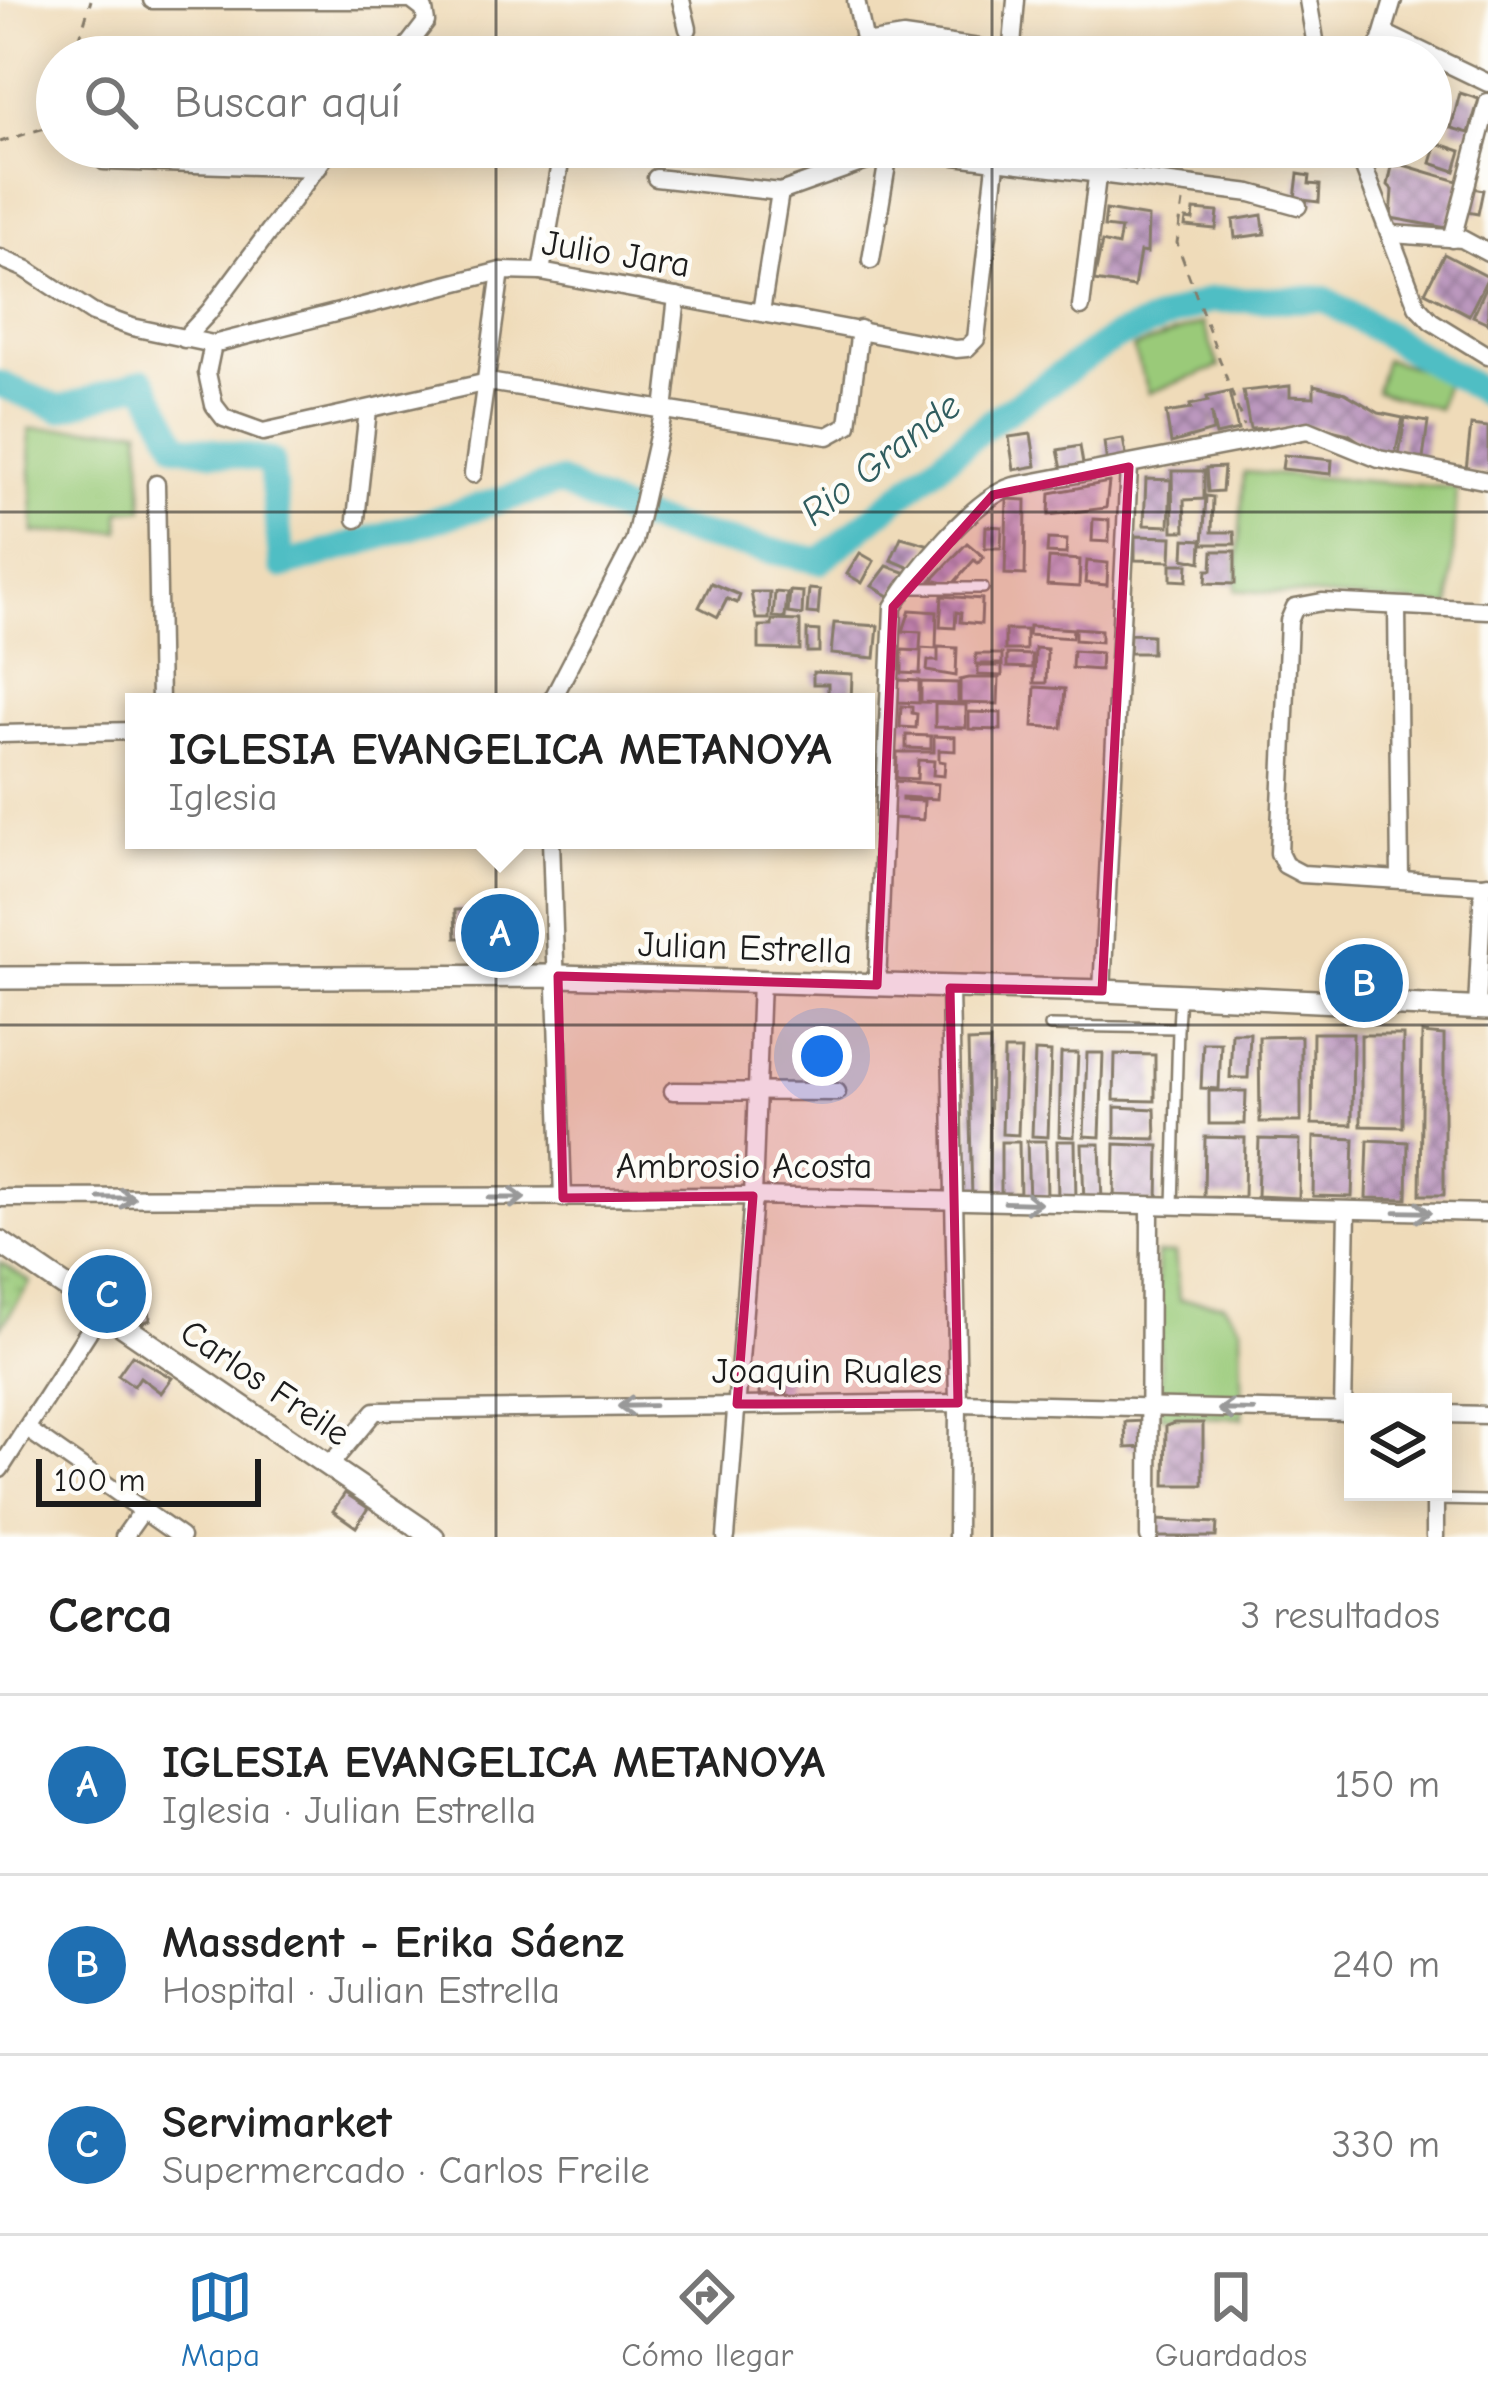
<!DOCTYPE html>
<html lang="es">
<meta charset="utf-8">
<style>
:root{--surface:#fff;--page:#f2f2f2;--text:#222;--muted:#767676;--line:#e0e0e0;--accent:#1f6fb2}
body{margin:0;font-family:"Comic Neue",sans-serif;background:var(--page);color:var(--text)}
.controls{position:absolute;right:36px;bottom:36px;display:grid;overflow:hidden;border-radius:0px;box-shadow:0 6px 30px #0003}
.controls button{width:108px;height:108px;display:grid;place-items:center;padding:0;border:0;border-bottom:3px solid var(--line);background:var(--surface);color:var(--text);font:60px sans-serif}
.scale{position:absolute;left:36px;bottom:30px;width:225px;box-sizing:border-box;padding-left:12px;border:6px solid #1c1c1c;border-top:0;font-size:33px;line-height:42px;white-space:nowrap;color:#1c1c1c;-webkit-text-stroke:9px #fdfcf7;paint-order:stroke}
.you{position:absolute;left:822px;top:1056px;width:42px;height:42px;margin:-30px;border:9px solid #fff;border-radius:50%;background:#1a73e8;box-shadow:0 0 0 18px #1a73e833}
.badge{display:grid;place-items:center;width:78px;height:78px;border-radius:50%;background:var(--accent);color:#fff;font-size:39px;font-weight:700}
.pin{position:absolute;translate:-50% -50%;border:6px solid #fff;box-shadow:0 3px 12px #0006}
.popup{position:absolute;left:125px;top:693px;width:750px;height:156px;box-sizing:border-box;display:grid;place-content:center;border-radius:0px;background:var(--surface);filter:drop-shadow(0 3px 9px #0005);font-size:39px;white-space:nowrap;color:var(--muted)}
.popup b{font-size:45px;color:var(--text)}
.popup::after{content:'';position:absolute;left:50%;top:100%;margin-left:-24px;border:24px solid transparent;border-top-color:var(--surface)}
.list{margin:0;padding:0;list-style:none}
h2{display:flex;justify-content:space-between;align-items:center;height:156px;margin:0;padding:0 48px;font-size:51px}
h2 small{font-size:39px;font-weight:400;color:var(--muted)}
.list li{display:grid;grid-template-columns:78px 1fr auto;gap:36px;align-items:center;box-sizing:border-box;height:180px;padding:0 48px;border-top:3px solid var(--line)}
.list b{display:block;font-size:45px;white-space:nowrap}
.list p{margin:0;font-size:39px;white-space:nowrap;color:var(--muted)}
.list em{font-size:39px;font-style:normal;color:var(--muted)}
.icon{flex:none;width:66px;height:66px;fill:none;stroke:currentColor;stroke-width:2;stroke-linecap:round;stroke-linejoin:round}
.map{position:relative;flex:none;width:1488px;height:1537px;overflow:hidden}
.search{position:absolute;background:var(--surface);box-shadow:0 6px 30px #0003;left:36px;right:36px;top:36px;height:132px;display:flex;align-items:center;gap:30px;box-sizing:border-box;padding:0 42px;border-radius:66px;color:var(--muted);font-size:45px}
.sheet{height:696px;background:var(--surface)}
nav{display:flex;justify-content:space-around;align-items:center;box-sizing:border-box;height:168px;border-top:3px solid var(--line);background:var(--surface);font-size:33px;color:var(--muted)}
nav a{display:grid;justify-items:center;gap:6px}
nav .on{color:var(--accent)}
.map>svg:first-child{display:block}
.grass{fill:url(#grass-dots);stroke:#5b734a;stroke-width:3}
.park{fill:#9aca79;stroke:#5b734a;stroke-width:3}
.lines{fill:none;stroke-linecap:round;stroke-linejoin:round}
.river{stroke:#4fbec4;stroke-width:27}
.building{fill:url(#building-cross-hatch)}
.service-casing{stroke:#867c6a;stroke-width:14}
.minor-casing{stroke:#867c6a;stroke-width:21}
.tertiary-casing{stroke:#867c6a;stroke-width:26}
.path{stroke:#867c6a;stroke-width:3;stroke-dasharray:9 9;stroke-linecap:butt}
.service{stroke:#fff;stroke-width:9}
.minor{stroke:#fff;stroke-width:16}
.tertiary{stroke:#fff;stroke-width:21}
.oneway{stroke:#999}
.marked{fill:#c2185b;fill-opacity:0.2;stroke:#c2185b;stroke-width:9;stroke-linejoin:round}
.grid{fill:none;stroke:#1c1c1c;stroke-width:3;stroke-opacity:0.55}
.labels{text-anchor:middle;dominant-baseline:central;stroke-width:9;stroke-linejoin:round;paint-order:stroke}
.street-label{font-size:36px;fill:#1c1c1c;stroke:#fdfcf7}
.water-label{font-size:39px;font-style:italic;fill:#305d5f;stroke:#fdfcf7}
</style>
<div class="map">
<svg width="1488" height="1537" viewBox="0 0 1488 1537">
<defs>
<pattern id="grass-dots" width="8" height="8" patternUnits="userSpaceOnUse" patternTransform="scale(3)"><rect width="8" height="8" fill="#9aca79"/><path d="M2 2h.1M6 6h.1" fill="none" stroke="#84ad68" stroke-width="1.8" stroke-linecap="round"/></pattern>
<pattern id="building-cross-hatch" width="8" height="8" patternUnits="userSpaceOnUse" patternTransform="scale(3)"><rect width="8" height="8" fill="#bb98be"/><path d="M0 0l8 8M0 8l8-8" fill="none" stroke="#977b9a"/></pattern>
</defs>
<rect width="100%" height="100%" fill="#fdfcf7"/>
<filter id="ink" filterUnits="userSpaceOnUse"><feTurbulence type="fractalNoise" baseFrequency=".00833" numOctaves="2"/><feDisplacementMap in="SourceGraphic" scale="24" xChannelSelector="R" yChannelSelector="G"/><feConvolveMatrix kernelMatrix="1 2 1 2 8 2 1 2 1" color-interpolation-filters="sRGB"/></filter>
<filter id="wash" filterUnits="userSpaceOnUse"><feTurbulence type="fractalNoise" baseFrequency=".004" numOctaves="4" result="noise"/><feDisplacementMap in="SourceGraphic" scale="48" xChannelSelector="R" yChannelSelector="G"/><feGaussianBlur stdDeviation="2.7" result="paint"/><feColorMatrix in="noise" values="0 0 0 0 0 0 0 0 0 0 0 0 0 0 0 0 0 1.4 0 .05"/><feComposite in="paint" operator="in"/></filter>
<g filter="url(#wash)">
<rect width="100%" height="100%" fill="#efdbb9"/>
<polygon class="grass" points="0,1262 31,1282 0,1328"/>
<g class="park">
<polygon points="1203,323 1219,367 1149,393 1133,348"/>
<polygon points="1385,359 1447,377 1438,409 1376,391"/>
<polygon points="140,428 143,509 120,511 120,531 34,533 29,429"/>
<polygon points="1244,472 1457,488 1450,606 1236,590"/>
<polygon points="1175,1253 1179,1300 1223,1303 1241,1326 1243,1418 1161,1416 1157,1254"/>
</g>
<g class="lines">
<path class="river" d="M0,384l60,25 84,-28 34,64 93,16 11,105 278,-84c79,47 171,60 260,79l172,-140 122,-83 96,-38 114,-1 164,96"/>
</g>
<g id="blocks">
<g class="building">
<polygon points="1460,93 1479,99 1469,133 1451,128"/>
<polygon points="1437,143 1461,151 1455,171 1431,163"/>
<polygon points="1393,162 1461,182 1447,228 1391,218 1393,190 1388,185"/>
<polygon points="1298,174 1310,176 1309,184 1320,185 1319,202 1295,199"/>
<polygon points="1473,188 1483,190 1478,214 1467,212"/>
<polygon points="1106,210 1148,217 1147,253 1140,252 1134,287 1094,281 1102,242 1118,246 1121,229 1104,227"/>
<polygon points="1194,210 1218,212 1216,229 1185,226 1186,219 1193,220"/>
<polygon points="1262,215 1265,234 1235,238 1233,220"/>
<polygon points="1444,254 1488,277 1469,315 1425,292"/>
<polygon points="1488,283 1488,323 1473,316"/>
<polygon points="1314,385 1345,393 1379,413 1403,418 1395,455 1372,450 1348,434 1314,426 1250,429 1243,391 1290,386 1290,396 1314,397"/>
<polygon points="1229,392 1238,430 1216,435 1211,413 1213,431 1171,443 1166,413 1191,409 1190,405 1208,401 1207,397"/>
<polygon points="1405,418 1428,422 1423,459 1399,456"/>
<polygon points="1471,425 1488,427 1488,473 1466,470"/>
<polygon points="1031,434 1036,466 1014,470 1009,437"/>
<polygon points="1123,439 1127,460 1107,464 1104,442"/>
<polygon points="1080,446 1084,470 1063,474 1058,450"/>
<polygon points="1284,455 1332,460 1331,474 1282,469"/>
<polygon points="1224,467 1222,491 1208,492 1206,468"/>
<polygon points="1172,471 1204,471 1204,499 1184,500 1185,531 1173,531"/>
<polygon points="1146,479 1171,480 1169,526 1144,525"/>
<polygon points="1109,482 1106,508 1049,515 1050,493"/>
<polygon points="1206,496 1213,497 1212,532 1234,532 1235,544 1203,544"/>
<polygon points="1007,499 1026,500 1025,575 1005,574"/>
<polygon points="1093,519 1109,520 1109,542 1092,541"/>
<polygon points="986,526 1002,527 1001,548 985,548"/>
<polygon points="1135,536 1172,537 1171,561 1135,560"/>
<polygon points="901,537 930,545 910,568 891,560"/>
<polygon points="1048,539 1067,540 1066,554 1047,553"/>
<polygon points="1185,539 1202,540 1201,562 1184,558"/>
<polygon points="967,543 984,557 978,563 974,560 952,585 932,580"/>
<polygon points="1213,551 1235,551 1235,584 1206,583 1207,570 1212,570"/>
<polygon points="860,553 874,561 862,583 847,574"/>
<polygon points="1049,558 1080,560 1079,587 1047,585"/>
<polygon points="1087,561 1108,563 1107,585 1085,583"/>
<polygon points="1171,564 1188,564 1187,581 1171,580"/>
<polygon points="887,566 910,574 891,597 872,586"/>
<polygon points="711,583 740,595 737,603 727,599 718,617 699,607"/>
<polygon points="809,589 820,590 818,614 807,613"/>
<polygon points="790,591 803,592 802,615 788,613"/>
<polygon points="751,592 770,592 769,619 756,619"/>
<polygon points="775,592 787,593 785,618 773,617"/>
<polygon points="942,596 982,599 981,624 960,622 961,613 956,612 955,628 940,627"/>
<polygon points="910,610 937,612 936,649 920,648 921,632 903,631"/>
<polygon points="772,620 800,621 800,650 759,649 759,626 772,626"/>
<polygon points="834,623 878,626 875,658 831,654"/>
<polygon points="1029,626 1073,629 1072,638 1028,635"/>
<polygon points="1075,628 1101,630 1101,642 1075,640"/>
<polygon points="807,630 819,631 819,652 807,652"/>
<rect x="1005" y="630" width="21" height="20"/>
<polygon points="1130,634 1152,635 1152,653 1129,653"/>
<polygon points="938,647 957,648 956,676 927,671 928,661 938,661"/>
<polygon points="1035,648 1047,649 1046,683 1034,683"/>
<polygon points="902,650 921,651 920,674 902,673"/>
<polygon points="1073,651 1101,653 1100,670 1072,668"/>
<rect x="976" y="654" width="26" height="10"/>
<polygon points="1007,654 1032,655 1032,668 1007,667"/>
<polygon points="978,666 1002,666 1002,676 978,675"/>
<polygon points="813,672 852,674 851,702 828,702 828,684 813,684"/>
<polygon points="969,678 999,678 998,704 960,703 960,680"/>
<polygon points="899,680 919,681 919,703 898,702"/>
<polygon points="921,682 958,683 958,703 921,702"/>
<polygon points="1035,687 1065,689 1062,728 1033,726"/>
<polygon points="935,704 966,705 966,728 935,727"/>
<polygon points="901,706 912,707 912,713 917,714 916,728 900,727"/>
<polygon points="969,712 1001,713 1001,730 969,729"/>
<polygon points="906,735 931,736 931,749 906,748"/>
<polygon points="934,736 955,737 955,751 939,750 939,761 945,762 944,776 933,775 934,761 918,760 917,779 896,778 897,752 934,752"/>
<polygon points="893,781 938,784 937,799 902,797 902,800 924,801 923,820 893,818"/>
<polygon points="509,909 510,937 456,938 455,910"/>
<polygon points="1232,1033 1250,1033 1248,1078 1230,1078"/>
<polygon points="1313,1033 1353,1033 1352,1125 1312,1124"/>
<polygon points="1422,1033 1444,1035 1444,1195 1420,1195"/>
<polygon points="1361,1035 1403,1035 1403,1127 1361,1126"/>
<polygon points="1301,1036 1301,1122 1260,1122 1259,1037"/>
<polygon points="990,1041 989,1196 972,1198 968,1042"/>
<polygon points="1203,1043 1221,1043 1219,1089 1201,1088"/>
<polygon points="1004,1050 1021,1050 1018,1135 1002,1134"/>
<polygon points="1035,1051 1051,1052 1048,1137 1032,1136"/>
<polygon points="1061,1053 1078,1053 1074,1137 1059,1136"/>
<polygon points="1087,1053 1103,1053 1100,1137 1084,1136"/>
<polygon points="1115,1054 1155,1055 1155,1101 1114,1100"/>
<polygon points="1209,1091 1246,1091 1245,1124 1209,1124"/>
<polygon points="1115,1107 1155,1109 1156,1139 1115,1138"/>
<polygon points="1205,1137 1245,1138 1244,1198 1204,1197"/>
<polygon points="1314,1137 1354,1139 1352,1197 1313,1196"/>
<polygon points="1259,1139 1300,1140 1299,1198 1257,1196"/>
<polygon points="1368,1140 1408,1142 1407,1199 1366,1198"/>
<polygon points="1027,1141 1046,1141 1047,1200 1029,1201"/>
<polygon points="1057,1141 1075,1141 1076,1202 1058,1201"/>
<polygon points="1001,1142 1019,1142 1020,1200 1001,1199"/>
<polygon points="1082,1144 1100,1144 1102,1203 1084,1204"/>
<polygon points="1115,1144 1159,1146 1158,1203 1114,1203"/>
<polygon points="94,1274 110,1277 149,1307 150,1320 142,1323 92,1287"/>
<polygon points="132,1355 172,1378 161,1393 140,1377 134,1386 118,1375"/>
<polygon points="760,1368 787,1369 786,1396 759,1395"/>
<polygon points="1144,1421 1145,1447 1126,1448 1125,1422"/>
<polygon points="1174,1423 1203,1423 1203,1485 1165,1485 1166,1426"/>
<polygon points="345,1493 368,1508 356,1527 333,1511"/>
<polygon points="1156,1520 1217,1523 1216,1537 1155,1537"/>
</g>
</g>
</g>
<g filter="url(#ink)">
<use href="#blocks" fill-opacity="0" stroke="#867c6a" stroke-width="3"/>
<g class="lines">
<defs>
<g id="service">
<polyline points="905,588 983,588"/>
<polyline points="1050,1026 1178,1028 1173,1206"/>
<polyline points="1178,1028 1180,994"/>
<polyline points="1435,1500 1488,1501"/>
</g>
<g id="minor">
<polyline points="152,0 411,0 424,10 426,22 399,57"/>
<polyline points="681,0 688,29"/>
<polyline points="856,0 865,43"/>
<polyline points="1308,0 1318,57"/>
<polyline points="1384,33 1488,83"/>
<polyline points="827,57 865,43 903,37 1042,57"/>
<polyline points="1011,57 1016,0"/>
<polyline points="1376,57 1393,0"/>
<polyline points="1356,147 1417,306 1431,321 1488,356"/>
<polyline points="104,161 318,168"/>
<polyline points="656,178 780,192 889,153 915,151 1251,193 1298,206"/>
<polyline points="1392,234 1462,239 1488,253"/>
<polyline points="1452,239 1488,102"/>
<polyline points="0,258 26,269 93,313 132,327 213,344 501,271 541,272 956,349 967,348 976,339 998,147"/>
<polyline points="871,260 889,153"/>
<polyline points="541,272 560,163 581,147"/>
<polyline points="1081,307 1097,177"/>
<polyline points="761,312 780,192"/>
<polyline points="184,339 209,312 332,147"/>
<polyline points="213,344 207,373 214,405 224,418 263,432 488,382 828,436 848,425 860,329"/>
<polyline points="473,474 501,271"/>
<polyline points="156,484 160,702"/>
<polyline points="356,519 368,410"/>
<polyline points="1397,606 1400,879"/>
<polyline points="551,702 634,542 664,410 677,297"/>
<polyline points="0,734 134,731"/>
<polyline points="551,840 563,1198"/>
<polyline points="1483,885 1302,874 1285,865 1279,853 1289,621 1295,607 1322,602 1488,610"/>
<path d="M877,985l16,-378c22,-36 80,-109 121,-121l294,-56 71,29 109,22"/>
<polyline points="950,988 958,1403 957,1537"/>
<polyline points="1102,991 1129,467"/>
<polyline points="1477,1009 1483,885 1488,884"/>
<polyline points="673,1091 837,1092"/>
<polyline points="0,1198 753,1196 1488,1213"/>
<polyline points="1343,1412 1347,1210"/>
<polyline points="1443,1414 1488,1415"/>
<polyline points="27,1429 181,1537"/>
<polyline points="328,1467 375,1411 958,1403 1353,1412"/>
<polyline points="0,1469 101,1312"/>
<polyline points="1435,1492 1435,1537"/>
<polyline points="124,1537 143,1510"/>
<polyline points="726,1537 753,1196 761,980"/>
<polyline points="1149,1537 1150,1207"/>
</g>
<g id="tertiary">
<polyline points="0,978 558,976 1102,991 1488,1009"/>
<polyline points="0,1242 433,1537"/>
</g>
</defs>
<use href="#service" class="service-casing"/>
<use href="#minor" class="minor-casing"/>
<use href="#tertiary" class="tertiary-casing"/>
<g class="path">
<polyline points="74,57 91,0"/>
<polyline points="0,142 57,124"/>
<polyline points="1183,202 1177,243 1244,426"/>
</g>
<use href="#service" class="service"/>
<use href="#minor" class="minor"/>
<use href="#tertiary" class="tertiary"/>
</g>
<defs><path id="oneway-shaft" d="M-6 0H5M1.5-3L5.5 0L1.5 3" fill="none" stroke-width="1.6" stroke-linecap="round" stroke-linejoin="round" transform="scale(3)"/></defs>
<g class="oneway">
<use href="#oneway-shaft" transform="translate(117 1198)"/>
<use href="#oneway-shaft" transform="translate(507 1198)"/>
<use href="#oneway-shaft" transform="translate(1023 1203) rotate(2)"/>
<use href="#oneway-shaft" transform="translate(1413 1212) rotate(1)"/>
<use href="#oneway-shaft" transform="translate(636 1406) rotate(179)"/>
<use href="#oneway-shaft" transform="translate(1236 1410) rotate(-179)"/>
</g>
</g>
<path class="marked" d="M1129,467l-27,524 -152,-3 8,415 -221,1 16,-208 -190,2 -5,-222 319,9 16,-378 100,-112z"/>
<path class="grid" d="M496,0v57M992,0v57M496,147v1390M992,147v1390M0,512h1488M0,1025h1488"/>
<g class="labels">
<g class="street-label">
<text transform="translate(616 254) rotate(9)">Julio Jara</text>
<text transform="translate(745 948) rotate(2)">Julian Estrella</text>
<text x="744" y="1166">Ambrosio Acosta</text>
<text x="827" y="1371">Joaquin Ruales</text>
<text transform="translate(265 1383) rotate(34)">Carlos Freile</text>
</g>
<g class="water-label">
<text transform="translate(881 459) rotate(-38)">Rio Grande</text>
</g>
</g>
</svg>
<div class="controls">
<button><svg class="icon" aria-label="layers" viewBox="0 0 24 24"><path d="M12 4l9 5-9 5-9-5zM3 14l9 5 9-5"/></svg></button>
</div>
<div class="scale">100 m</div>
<div class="you"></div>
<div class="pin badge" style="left:500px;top:933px">A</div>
<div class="popup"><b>IGLESIA EVANGELICA METANOYA</b>Iglesia</div>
<div class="pin badge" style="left:1364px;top:983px">B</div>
<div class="pin badge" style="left:107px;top:1294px">C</div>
<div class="search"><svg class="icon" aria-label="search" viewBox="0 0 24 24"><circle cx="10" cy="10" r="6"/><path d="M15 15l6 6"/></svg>Buscar aquí</div>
</div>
<section class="sheet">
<h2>Cerca<small>3 resultados</small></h2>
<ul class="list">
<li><span class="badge">A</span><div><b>IGLESIA EVANGELICA METANOYA</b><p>Iglesia · Julian Estrella</p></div><em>150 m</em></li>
<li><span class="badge">B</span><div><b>Massdent - Erika Sáenz</b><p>Hospital · Julian Estrella</p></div><em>240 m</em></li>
<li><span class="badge">C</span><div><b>Servimarket</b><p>Supermercado · Carlos Freile</p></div><em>330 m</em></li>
</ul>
</section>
<nav>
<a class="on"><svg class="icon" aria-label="map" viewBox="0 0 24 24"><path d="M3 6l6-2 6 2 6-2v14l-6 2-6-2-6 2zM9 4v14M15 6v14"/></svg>Mapa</a>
<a><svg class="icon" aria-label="directions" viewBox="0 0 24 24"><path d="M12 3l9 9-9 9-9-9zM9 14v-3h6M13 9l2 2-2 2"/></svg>Cómo llegar</a>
<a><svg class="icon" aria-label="saved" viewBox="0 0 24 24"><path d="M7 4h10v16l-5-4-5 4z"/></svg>Guardados</a>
</nav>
